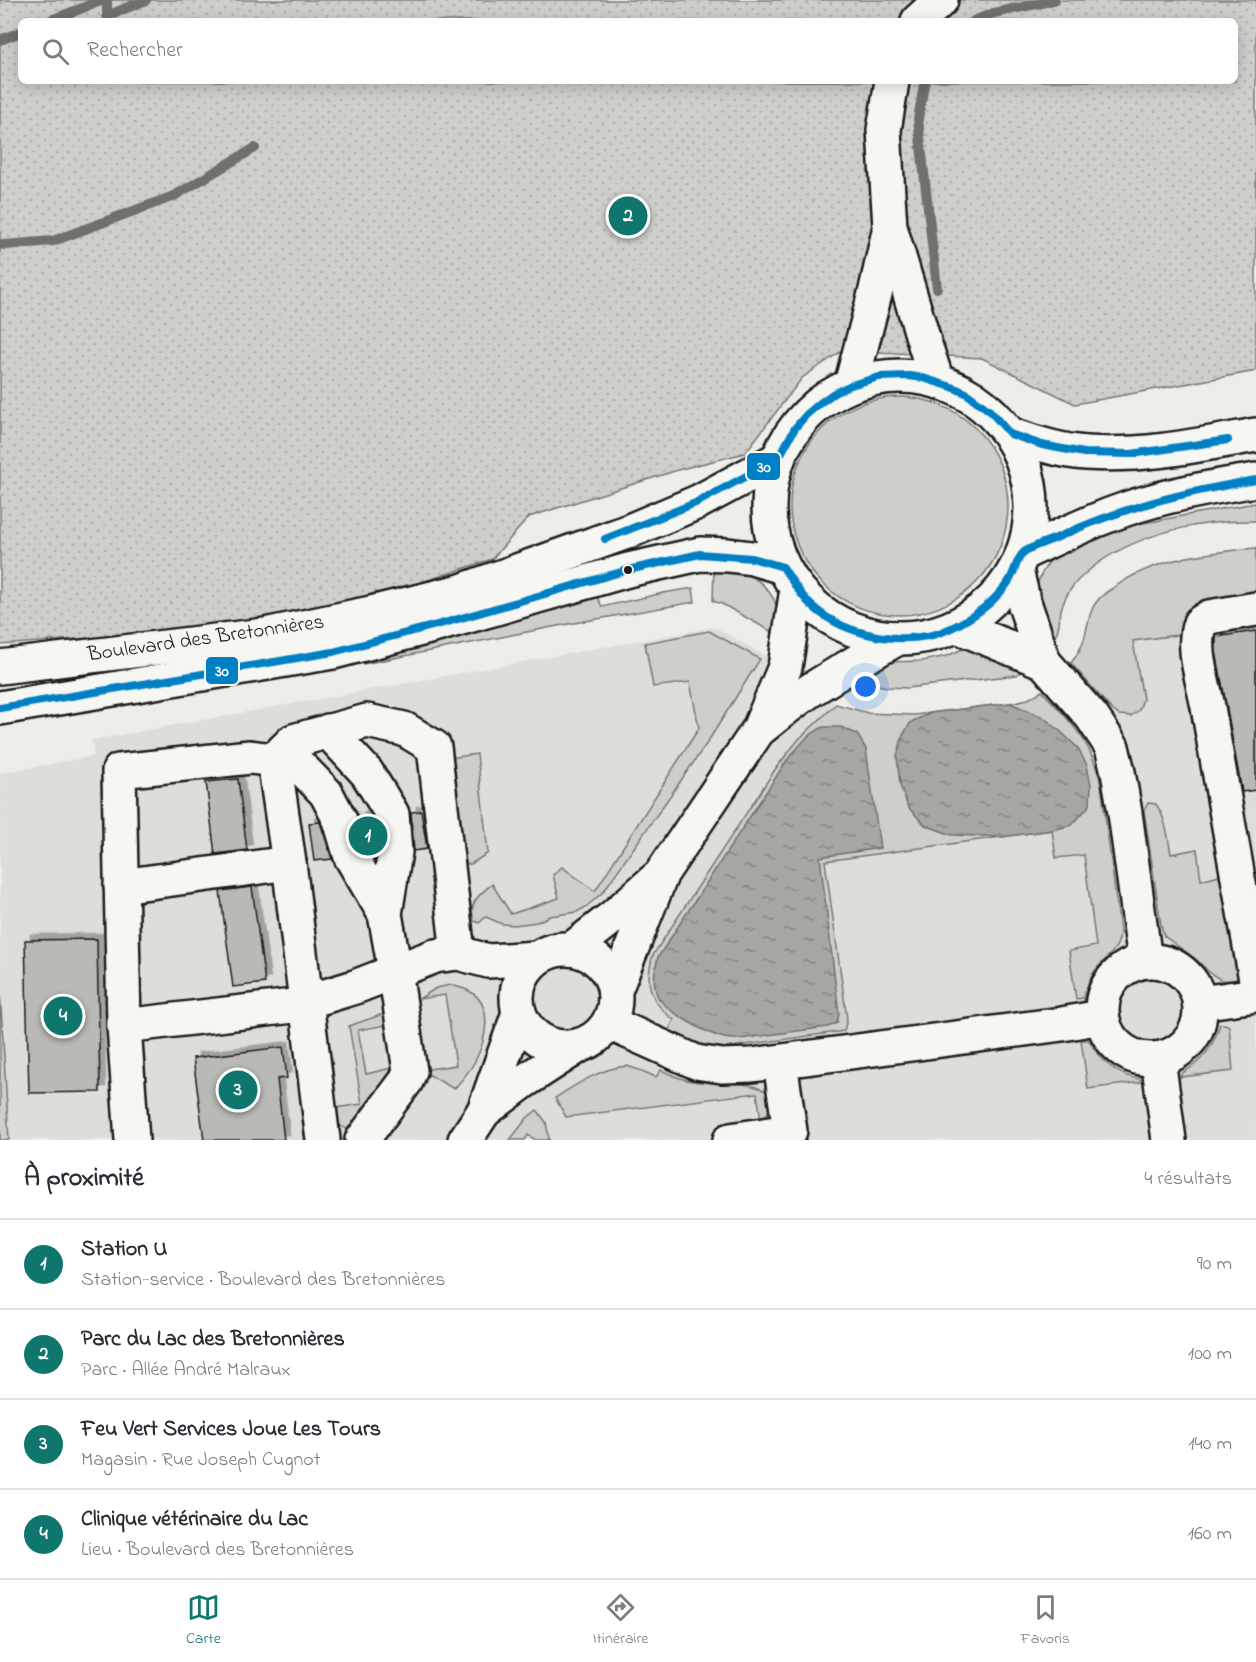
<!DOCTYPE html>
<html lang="fr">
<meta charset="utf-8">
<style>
:root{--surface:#fff;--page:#f2f2f3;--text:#2b2b33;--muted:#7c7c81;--line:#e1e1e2;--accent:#0f766e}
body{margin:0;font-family:"Indie Flower",sans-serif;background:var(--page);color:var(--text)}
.you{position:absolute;left:866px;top:687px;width:21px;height:21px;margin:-15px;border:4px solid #fff;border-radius:50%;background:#1a73e8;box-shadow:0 0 0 9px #1a73e833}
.badge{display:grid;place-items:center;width:39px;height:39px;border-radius:50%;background:var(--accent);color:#fff;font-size:20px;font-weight:700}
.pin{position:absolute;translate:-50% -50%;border:3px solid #fff;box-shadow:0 2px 6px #0006}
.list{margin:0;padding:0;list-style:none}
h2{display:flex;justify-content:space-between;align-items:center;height:78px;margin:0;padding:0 24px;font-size:26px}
h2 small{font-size:20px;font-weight:400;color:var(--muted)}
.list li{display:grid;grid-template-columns:39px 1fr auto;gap:18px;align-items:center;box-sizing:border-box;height:90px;padding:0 24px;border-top:2px solid var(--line)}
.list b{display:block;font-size:22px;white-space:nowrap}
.list p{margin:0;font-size:20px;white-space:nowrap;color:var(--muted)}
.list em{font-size:20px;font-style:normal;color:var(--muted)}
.icon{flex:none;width:33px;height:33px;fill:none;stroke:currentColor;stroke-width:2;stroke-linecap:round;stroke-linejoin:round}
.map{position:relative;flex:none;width:1256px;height:1140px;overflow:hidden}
.search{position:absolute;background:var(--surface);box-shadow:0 3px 15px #0003;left:18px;right:18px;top:18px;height:66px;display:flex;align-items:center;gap:15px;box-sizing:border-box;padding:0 21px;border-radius:9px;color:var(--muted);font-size:22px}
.sheet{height:438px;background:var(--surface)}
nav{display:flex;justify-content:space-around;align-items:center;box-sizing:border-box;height:84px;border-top:2px solid var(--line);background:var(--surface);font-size:16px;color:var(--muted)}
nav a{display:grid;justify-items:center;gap:3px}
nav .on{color:var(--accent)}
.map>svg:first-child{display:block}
.built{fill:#ddddda}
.green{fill:#cececb;stroke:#757574;stroke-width:1.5}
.park{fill:url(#park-dots);stroke:#757574;stroke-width:1.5;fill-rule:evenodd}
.water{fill:url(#water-ripples);stroke:#6f6f6d;stroke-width:1.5}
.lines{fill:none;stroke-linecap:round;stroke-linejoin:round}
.stream{stroke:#6f6f6d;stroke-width:10}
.building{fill:#b9b9b6;stroke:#1c1c1c;stroke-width:1.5;filter:url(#shadow)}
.minor-casing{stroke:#1c1c1c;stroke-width:38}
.major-casing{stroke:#1c1c1c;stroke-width:38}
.minor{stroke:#f6f6f2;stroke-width:33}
.major{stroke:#f6f6f2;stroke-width:33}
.bus-1-casing{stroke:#f6f6f2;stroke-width:12}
.bus-1{stroke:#0080c4;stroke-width:8}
.bus-dot{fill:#1c1c1c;stroke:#f6f6f2;stroke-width:2}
.labels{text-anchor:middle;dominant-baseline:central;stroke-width:4.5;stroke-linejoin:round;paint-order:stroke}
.street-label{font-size:21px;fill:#1c1c1c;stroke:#f6f6f2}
.line-badge{stroke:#f6f6f2;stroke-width:2}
.badge-label{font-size:16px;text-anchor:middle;font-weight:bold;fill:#fff}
</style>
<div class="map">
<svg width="1256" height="1140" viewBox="0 0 1256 1140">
<defs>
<pattern id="park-dots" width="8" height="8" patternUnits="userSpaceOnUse" patternTransform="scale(1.5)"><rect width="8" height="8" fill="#cececb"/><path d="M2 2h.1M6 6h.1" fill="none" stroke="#b0b0ae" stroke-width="1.8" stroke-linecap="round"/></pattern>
<pattern id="water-ripples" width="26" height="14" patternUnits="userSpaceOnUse" patternTransform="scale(1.5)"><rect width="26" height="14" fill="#a6a6a3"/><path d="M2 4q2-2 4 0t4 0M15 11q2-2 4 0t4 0" fill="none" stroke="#868684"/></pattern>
<filter id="shadow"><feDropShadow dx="5.5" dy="-5.5" stdDeviation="0" flood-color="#0004"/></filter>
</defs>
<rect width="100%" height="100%" fill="#edede9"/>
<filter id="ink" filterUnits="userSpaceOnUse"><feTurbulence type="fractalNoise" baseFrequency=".0167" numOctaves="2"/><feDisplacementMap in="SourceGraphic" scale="12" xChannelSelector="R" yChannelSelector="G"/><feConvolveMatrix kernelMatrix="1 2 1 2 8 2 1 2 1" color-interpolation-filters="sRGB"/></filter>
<g filter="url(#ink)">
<polygon class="built" points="1256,599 1256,1140 0,1140 0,773 94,756 92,740 715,627 785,667 760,727 817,686 836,704 868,713 914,715 1010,703 1028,699 1042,691 1071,663 1111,709 1143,699 1133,640 1184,634"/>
<g class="green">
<circle cx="899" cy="506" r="109"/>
<path d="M1256,503v18c-54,-1 -114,11 -159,43 -8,6 -17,13 -24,22 -5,7 -10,16 -12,24 -3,12 0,21 -10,30l-15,-51c4,-16 14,-32 28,-41 29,-18 64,-22 97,-28 31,-6 63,-12 95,-17z"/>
<path d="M1256,548v51l-72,35 -51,7 10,58 -4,11 -8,6 -12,-1 -8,-6 -40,-46c6,-8 11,-15 13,-24 4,-12 4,-25 11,-35 5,-8 13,-13 21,-18 41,-29 91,-33 140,-38z"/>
<path d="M714,565c29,6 53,12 64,44 2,8 2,19 3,28l-59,-33 -9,-3z"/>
<polygon points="693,588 695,602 563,625 363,664 362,656 596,594 602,607 663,593"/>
<path d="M709,631l51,28 -53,84 -104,149 -17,15 -9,5 -27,4 -13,6 -22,3 -13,-1 -16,-7 -7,6 -5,-2c-6,-19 5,-26 18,-37l19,30 48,-16 -6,-23 9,-8 33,24 104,-163 -9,-46 -37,5 -8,-44z"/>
<polygon points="976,647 1023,670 1017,675 907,688 887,687 846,679 886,662 922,661 947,656 960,650"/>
<path d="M1042,691c30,33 49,48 59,94l19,144c0,24 -14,26 -26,43 -5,8 -8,17 -11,26l-7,1 -7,-48 27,-5 -12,-91 -28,3 -4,-28 -227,31 22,158 -3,12 -120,17 -20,-3 -22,-8 -13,-7 5,-10c-24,-18 -30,-36 -21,-65l123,-187 23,-29 37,-35 32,9 46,2 96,-12 18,-4z"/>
<polygon points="477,754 488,853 471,864 467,864 464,859 449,758"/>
<path d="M1148,803l8,1c10,14 12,34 15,50l26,-5 4,31 29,-8 14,98 -9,11 -14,-1 -11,-7 -13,-13 -33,-24 -3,-11 -17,-115z"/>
<path d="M451,985c5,2 13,3 18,6 26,14 17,50 5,72 -5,9 -13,18 -20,26l-28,-16 3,-4 27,-4 -11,-70 -26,4 17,-11z"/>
<polygon points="0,991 9,1140 0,1140"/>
<path d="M386,1013l1,12 -29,5 8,44 26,-6 1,5 -42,56c-14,0 -15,-9 -16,-21l27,-4 -13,-78z"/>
<path d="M1220,1024h5l4,2 4,45 -53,6 2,-4c21,-11 31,-27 38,-49z"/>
<path d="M1081,1040h8c11,20 27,36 51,39l2,3 -54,7z"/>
<path d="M627,1066l15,5 14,6 5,-7c7,3 14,7 22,9 25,8 68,-2 86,15 2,11 2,19 -8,26l-4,-27 -191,24 -11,-19c22,-14 46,-30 72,-32z"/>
<polygon points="537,1110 546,1122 549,1140 536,1140 528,1135 525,1140 510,1140 527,1118"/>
</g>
<path class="park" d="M0,0h1256v371l-181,33 -93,-46 -139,-8 -41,28 -57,75 -64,16 -152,48 -37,42 -145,48 -144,22 -203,16zM21,21h1214v60h-1214z"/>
<g class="water">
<polygon points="1010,703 1043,717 1060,731 1077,747 1087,765 1091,785 1090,805 1072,825 1052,830 1002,837 952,835 925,825 908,807 900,785 897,756 903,735 911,722 930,713"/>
<path d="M823,727h18l16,7 9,15 14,99 -60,9 19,157 -2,9 -9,4 -89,12c-5,0 -10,0 -15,-1 -16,-4 -60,-27 -67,-43 -5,-12 -2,-26 1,-38l129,-197 21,-24z"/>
</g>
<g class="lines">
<g class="stream">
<polyline points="107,0 107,16 146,0"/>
<polyline points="49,21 103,0"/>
<polyline points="974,21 994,13 1055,0"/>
<polyline points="0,40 21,32"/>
<polyline points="926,81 924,85 918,119 937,288"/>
<polyline points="0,244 5,245 53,241 174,196 255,148"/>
</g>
</g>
<g class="building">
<polygon points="1256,631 1256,790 1242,792 1216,651 1216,637"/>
<polygon points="238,779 247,850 215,854 206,782"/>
<polygon points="421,811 427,849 414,851 411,812"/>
<polygon points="372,817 374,820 376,851 376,855 372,855 368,849 359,818"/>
<polygon points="320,822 332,859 314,861 309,823"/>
<polygon points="252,887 265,983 233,987 220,891"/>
<polygon points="97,939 100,1092 29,1093 25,940"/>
<polygon points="283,1047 287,1078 277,1079 284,1140 204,1140 193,1058"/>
</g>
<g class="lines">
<defs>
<g id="minor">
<polyline points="918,21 941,0"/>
<polyline points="892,81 884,130 890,227 926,348 937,381"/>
<polyline points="851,385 876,290 889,231"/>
<polyline points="1016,570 1023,599 1044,662"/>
<path d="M1256,609l-47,8 -9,6c-10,26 5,62 9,90 15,89 32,178 47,267"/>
<polyline points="957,626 1044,662 1092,717 1112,747 1118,772 1125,813 1145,961"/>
<path d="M761,728c18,-14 36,-30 56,-42 27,-17 54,-33 81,-48"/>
<polyline points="328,731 367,773 392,814 395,852 385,914 395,971 410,1071 406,1081 362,1140"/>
<polyline points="284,750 326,793 340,820 351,857 385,914"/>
<polyline points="274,760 293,741 367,721 404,729 434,747 458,953"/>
<polyline points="121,886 289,863"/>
<circle cx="566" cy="998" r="49"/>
<polyline points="572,949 614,916 656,879"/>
<circle cx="1151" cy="1010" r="49"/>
<polyline points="615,990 662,873 759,729 785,667 797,589"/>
<polyline points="1200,1003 1256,995"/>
<polyline points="519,1013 484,1111 523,1082 577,1047"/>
<polyline points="609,1023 696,1062 722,1066 752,1065 1062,1024 1101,1017"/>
<polyline points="124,1026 293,1006 355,987 435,956 458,953 488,961 537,958"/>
<polyline points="1158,1059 1169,1140"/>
<polyline points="132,1140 124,1026 119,771 250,757 274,760 289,863 323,1140"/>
<polyline points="465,1140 484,1111"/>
<polyline points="730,1140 790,1131 780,1062"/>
</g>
<g id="major">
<circle cx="900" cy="507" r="131"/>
<path d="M1010,434c24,9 50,17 76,19 57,4 114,-8 170,-18"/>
<path d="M1023,553c42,-19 84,-40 129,-52 34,-10 69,-15 104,-21"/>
<polyline points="0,667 265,635 371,613 461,591 627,532 698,502 778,459"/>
<polyline points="0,708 333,652 444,623 628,570 700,554 728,555 752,558 783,567"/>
</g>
</defs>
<use href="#minor" class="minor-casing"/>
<use href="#major" class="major-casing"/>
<use href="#minor" class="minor"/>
<use href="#major" class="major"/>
<defs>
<g id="bus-1">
<polyline points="605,539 698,502 778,459 795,428 806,415 820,403 834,393 851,385 879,377 909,376 923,378 952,387 966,393 990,411 1010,434 1042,445 1084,453 1131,454 1228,440"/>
<path d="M0,708l333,-56 111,-29 184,-53 72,-16 52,4 31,9c8,13 16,26 27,37 30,29 78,39 118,32 21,-4 47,-20 63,-34 6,-6 14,-14 18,-21 5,-7 8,-23 14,-28 5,-5 26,-12 33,-15 66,-31 129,-46 200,-58"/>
</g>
</defs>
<use href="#bus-1" class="bus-1-casing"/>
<use href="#bus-1" class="bus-1"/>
</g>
</g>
<circle class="bus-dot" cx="628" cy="570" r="5"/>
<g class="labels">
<g class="street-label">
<text transform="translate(206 639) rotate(-8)">Boulevard des Bretonnières</text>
</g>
</g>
<g class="line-badge">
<rect x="746" y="452" width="35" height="29" rx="6" fill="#0080c4"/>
<rect x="205" y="656" width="34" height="29" rx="6" fill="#0080c4"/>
</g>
<g class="badge-label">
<text x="764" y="472">30</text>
<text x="222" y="676">30</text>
</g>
</svg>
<div class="you"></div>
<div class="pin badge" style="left:368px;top:836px">1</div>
<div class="pin badge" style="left:628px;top:216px">2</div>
<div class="pin badge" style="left:238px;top:1090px">3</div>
<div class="pin badge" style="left:63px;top:1016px">4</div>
<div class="search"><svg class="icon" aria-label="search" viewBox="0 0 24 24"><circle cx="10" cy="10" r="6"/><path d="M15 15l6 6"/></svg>Rechercher</div>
</div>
<section class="sheet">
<h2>À proximité<small>4 résultats</small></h2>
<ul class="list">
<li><span class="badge">1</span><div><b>Station U</b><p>Station-service · Boulevard des Bretonnières</p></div><em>90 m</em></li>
<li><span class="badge">2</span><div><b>Parc du Lac des Bretonnières</b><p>Parc · Allée André Malraux</p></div><em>100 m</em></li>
<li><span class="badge">3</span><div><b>Feu Vert Services Joue Les Tours</b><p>Magasin · Rue Joseph Cugnot</p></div><em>140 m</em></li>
<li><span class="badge">4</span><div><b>Clinique vétérinaire du Lac</b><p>Lieu · Boulevard des Bretonnières</p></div><em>160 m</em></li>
</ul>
</section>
<nav>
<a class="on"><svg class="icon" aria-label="map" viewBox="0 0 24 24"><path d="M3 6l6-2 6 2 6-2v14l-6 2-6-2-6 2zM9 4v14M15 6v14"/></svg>Carte</a>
<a><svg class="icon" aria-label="directions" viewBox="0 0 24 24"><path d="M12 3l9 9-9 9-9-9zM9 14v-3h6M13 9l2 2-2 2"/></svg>Itinéraire</a>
<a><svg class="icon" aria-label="saved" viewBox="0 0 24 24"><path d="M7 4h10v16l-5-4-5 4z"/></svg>Favoris</a>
</nav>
